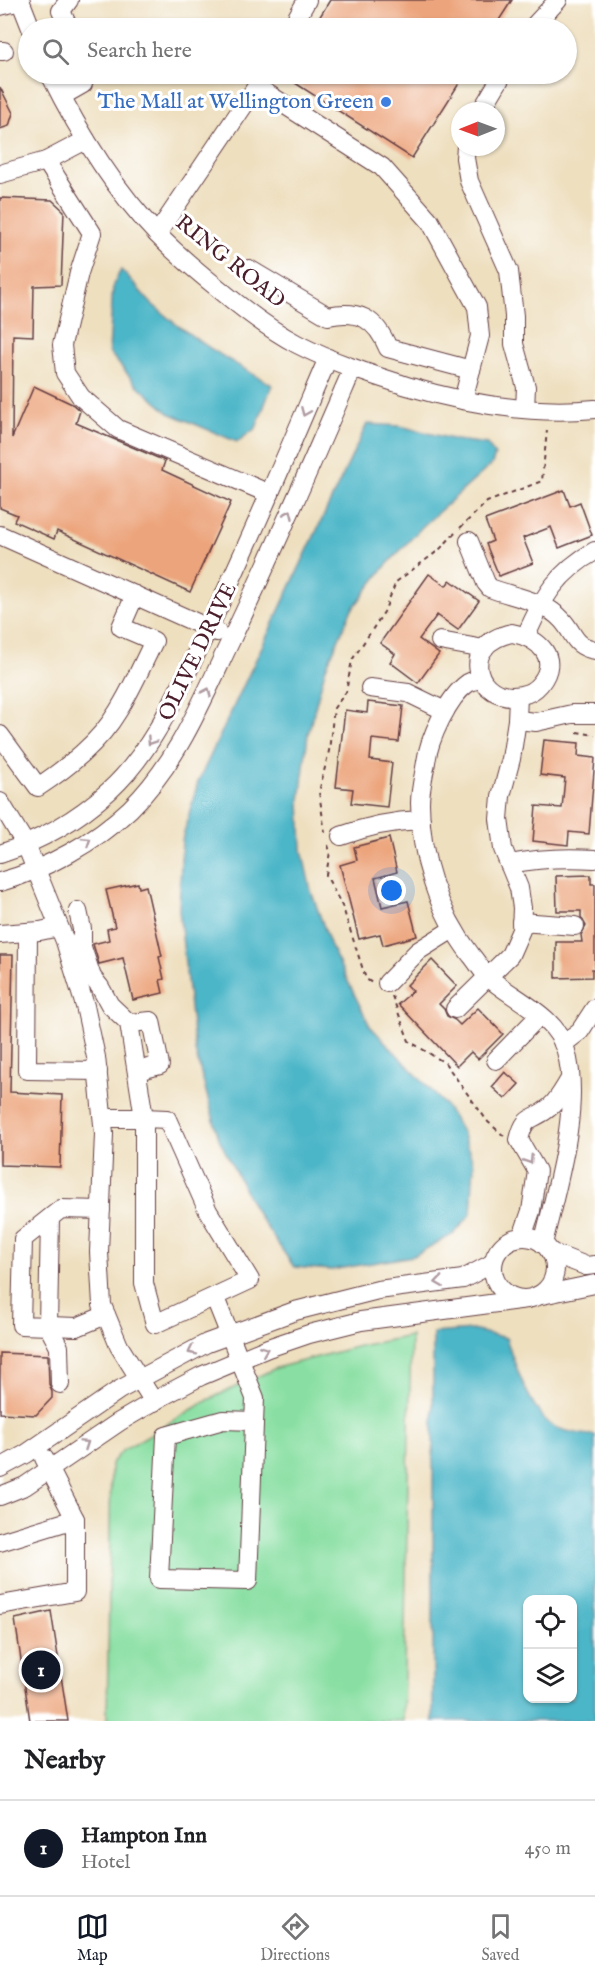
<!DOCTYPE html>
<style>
:root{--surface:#fff;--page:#f6f6f6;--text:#202124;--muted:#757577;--line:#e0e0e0;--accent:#111827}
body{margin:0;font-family:"IM FELL English",serif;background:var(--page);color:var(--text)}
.controls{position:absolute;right:18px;bottom:18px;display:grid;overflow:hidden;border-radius:12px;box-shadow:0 2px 4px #0004}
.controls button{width:54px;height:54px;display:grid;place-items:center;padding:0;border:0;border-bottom:2px solid var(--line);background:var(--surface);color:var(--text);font:30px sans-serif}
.compass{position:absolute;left:451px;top:102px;width:54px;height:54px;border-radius:50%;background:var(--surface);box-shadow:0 2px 4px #0004;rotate:269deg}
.you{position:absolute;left:392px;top:891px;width:21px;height:21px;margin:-15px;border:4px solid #fff;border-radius:50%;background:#1a73e8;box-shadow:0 0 0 9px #1a73e833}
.badge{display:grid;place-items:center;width:39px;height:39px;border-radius:50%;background:var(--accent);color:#fff;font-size:20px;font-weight:700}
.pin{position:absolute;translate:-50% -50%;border:3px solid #fff;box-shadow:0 2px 6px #0006}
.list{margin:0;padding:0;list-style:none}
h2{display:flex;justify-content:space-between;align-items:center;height:78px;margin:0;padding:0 24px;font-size:26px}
h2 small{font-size:20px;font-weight:400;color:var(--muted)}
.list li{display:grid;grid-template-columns:39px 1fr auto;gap:18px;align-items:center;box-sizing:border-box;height:96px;padding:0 24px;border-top:2px solid var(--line)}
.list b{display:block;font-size:22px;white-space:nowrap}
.list p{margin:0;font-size:20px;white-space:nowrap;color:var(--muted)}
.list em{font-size:20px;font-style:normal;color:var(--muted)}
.icon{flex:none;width:33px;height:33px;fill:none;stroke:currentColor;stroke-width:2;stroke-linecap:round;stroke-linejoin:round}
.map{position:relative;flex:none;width:595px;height:1721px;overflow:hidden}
.search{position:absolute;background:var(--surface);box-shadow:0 2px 4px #0004;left:18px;right:18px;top:18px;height:66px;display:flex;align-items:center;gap:15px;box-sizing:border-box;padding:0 21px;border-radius:33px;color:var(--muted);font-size:22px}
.sheet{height:174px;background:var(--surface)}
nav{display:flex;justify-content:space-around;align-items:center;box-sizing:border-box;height:84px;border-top:2px solid var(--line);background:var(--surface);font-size:16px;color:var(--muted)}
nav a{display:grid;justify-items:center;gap:3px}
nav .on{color:var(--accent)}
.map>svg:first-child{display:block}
.green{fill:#89dfa3;stroke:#6a7f67;stroke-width:1.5}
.water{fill:#4bb6c8;stroke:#4a6a7a;stroke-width:1.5;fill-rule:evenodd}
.building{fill:#eca47c}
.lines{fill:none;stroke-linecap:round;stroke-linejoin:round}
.minor-casing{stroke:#633c41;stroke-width:20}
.path{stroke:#633c41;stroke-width:2;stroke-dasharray:4.5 4.5;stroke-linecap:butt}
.minor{stroke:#fff;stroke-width:18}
.oneway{stroke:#ae9aa0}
.shop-dot{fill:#3f7fe0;stroke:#fff;stroke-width:2}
.labels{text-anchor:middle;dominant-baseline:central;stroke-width:6;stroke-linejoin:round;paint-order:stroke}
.shop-label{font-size:22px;fill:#366cbe;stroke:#fff;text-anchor:end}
.street-label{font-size:22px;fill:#4a1f2b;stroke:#fff}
</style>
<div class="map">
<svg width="595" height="1721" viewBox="0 0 595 1721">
<rect width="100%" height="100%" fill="#fff"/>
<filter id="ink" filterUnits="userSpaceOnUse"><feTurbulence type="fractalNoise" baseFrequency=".0167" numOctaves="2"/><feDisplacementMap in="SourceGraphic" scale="12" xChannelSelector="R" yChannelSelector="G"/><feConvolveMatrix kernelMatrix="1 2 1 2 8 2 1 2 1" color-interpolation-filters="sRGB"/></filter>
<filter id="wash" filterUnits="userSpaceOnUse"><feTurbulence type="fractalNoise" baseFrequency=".008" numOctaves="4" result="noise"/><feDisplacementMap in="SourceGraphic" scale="24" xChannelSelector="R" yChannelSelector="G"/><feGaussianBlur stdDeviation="1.35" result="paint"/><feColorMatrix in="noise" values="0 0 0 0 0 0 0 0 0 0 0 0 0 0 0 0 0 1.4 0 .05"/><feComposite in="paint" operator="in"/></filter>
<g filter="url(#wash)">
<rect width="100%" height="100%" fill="#eedfbf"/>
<polygon class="green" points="411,1336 403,1721 107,1721 111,1464 123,1450 208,1400 276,1368 359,1346"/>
<g class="water">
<path d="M121,270c12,10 20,24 31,34 36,33 78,57 120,81l-16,43 -19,14 -68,-29 -34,-30 -26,-31 4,-67z"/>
<polygon points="367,424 400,426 456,440 487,444 495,455 492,464 423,526 383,569 351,611 325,670 308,734 300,800 302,850 311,891 332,949 370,1026 445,1105 461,1130 474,1164 471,1214 454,1234 413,1256 331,1270 294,1267 256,1212 219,1139 195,1051 179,910 182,840 198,782"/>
<path d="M472,1330l34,8c8,24 23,69 44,86 10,7 34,11 45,11v286h-162v-388zM528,1600h44v98h-44z"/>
</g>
<g id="blocks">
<g class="building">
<polygon points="330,0 512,0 494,28 313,28"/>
<polygon points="281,74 465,74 412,158"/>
<polygon points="0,87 13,113 9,126 0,129"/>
<polygon points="0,198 52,200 64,211 61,285 34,286 33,336 13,335 12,438 34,386 72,404 80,411 76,423 165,461 162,470 231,502 190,592 57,531 54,539 14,521 17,515 0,508"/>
<polygon points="564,490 570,506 580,502 592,535 559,548 551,527 523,538 533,563 499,576 486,544 493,541 485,520"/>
<polygon points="429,574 446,586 450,580 479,601 458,630 437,615 419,639 439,654 418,683 390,662 395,654 380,643"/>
<polygon points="368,702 403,706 399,742 372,739 370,760 392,763 387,807 351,803 353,789 336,787 345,710 367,713"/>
<polygon points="544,740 579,743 578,756 595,758 589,834 569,832 568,845 533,841 536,806 562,808 565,778 540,775"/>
<polygon points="389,838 397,872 375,878 382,907 408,901 417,936 383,945 380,934 359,939 340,865 357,860 354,847"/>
<polygon points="591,875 591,884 595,884 595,969 592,969 592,977 556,978 556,942 582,942 581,935 586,926 581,917 581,911 557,911 556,876"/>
<polygon points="138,883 139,888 146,886 162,956 159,957 164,979 160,980 163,993 133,1000 123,958 99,964 93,944 109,940 107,929 115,927 106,890"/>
<polygon points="0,955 13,955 10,1092 62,1095 60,1167 0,1165"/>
<polygon points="432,960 457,986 439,1004 444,1009 447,1016 455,1020 460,1025 478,1008 503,1034 478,1059 471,1052 457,1066 398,1004 413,991 407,985"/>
<polygon points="505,1072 519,1084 505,1099 492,1087"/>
<polygon points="0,1353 48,1355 49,1384 52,1392 52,1398 36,1415 0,1413"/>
<polygon points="51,1611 68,1721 30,1721 15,1619"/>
</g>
</g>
</g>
<g filter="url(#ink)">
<use href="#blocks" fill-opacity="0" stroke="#633c41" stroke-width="1.5"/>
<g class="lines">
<defs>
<g id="minor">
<polyline points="20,0 31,28"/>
<polyline points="0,6 21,1"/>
<polyline points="69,28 61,11 69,0"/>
<polyline points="291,28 307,0"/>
<polyline points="532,28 558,0"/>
<polyline points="0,51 4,51"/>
<path d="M50,74c28,57 64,115 108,161 19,20 40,37 61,54 24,20 50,40 78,55 35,18 72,30 110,42 60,18 125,29 188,23"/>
<polyline points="257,87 382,167 430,221 477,307 480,336 463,400"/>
<polyline points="62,96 83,84 85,74"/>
<polyline points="481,111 503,74"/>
<polyline points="466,147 465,158 469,181 509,271 514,316 514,344 526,387 525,409"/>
<polyline points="46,161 92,233 79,273 62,345 65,373 81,397 118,429 270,494"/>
<polyline points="0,174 46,161 86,140"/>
<polyline points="157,234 265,74"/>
<path d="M249,269l79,47c31,-7 48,3 60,32l83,22"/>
<polyline points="0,535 217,632"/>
<path d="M469,541l17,42 4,5c23,9 54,12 72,32 13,14 11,26 33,30"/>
<path d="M512,633c27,5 49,25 28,51 -5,6 -12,10 -19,11 -45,9 -64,-51 -9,-62z"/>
<path d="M526,636c17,-39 31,-64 69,-85"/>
<polyline points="440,641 484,649"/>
<path d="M481,678c-4,2 -9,3 -13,5 -20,14 -39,56 -42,79 -2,13 -6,27 -6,41 0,54 18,109 51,152 6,7 11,16 17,22 26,23 68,38 78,74 16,56 -10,137 -23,193"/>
<polyline points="370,688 408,693 445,711"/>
<polyline points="517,720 536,722 572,714 595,714"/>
<path d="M0,735l38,52c30,-20 61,-44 80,-76 14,-22 24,-46 36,-70l-33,-14 14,-32"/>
<polyline points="0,802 26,845 65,941 85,1006 96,1057 104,1134 99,1252 102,1305 119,1346 154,1402"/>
<path d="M341,836c27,-10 52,-15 80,-16"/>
<path d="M0,854c40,-13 78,-35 109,-63 48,-44 71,-106 99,-162 43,-89 81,-180 120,-271"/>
<path d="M509,864c30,-6 56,-7 86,-5"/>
<path d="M0,882c47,-13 95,-40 130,-73 49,-48 73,-111 102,-171 43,-89 82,-180 121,-270"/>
<polyline points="78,911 82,929 82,947 92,977 100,987 110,1005 129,1023 144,1118 103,1118"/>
<polyline points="521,922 575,926"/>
<polyline points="28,932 27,1070 98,1071"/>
<polyline points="0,934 40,931 59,927"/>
<polyline points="387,983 418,951 453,929"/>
<polyline points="455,1009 510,955 521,930 522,908 519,888 503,849 499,819 501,796 511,759 517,720 518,696"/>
<polyline points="129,1023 151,1021 160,1065 137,1071"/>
<polyline points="563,1044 580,1031 595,1008"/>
<polyline points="496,1060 540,1015"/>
<polygon points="144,1118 167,1119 208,1211 250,1280 155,1324 144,1283"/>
<polyline points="101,1210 61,1209 23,1239 21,1325 77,1327 106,1315"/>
<polyline points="50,1218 48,1326 59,1347 60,1384"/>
<path d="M522,1237l9,-26 6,-40 -18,-31c6,-27 14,-18 31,-33 9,-8 14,-19 20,-28"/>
<circle cx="524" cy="1268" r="31"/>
<polyline points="550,1252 586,1266 595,1265"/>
<polyline points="537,1296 595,1284"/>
<polyline points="215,1298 255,1398 248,1581 159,1579 166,1436 223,1420 254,1421"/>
<polyline points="0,1468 26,1454 119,1390 207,1343 295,1311 378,1290 463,1279 493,1263"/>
<polyline points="0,1496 25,1486 119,1422 165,1395 201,1376 268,1348 309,1334 361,1321 527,1299"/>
<polyline points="0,1542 75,1519"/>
<polyline points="0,1605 75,1592 75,1519 44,1458"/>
</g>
</defs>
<use href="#minor" class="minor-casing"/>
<g class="path">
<polyline points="460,528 487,502 542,481 547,430"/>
<polyline points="577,732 595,735"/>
<polyline points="325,833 319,792 329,751 334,708 346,692 352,660 384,612 396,582 439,550 456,532"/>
<polyline points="328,845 330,852 326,875 343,908 366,979 372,983"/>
<polyline points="392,996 409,1041 445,1063 488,1122 505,1137"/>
</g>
<use href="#minor" class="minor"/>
</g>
<defs><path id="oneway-chevron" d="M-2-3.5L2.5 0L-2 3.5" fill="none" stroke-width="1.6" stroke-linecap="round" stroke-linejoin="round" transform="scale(1.5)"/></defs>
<g class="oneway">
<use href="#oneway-chevron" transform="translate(305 412) rotate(113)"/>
<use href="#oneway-chevron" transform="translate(289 514) rotate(-66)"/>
<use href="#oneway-chevron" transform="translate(207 692) rotate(-65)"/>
<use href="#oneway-chevron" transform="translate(151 741) rotate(124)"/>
<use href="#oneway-chevron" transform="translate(87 841) rotate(-33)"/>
<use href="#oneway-chevron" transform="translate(529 1160) rotate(57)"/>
<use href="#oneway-chevron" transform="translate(439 1282) rotate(172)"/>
<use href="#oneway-chevron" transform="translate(264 1350) rotate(-22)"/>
<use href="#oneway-chevron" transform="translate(192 1351) rotate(153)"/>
<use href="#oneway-chevron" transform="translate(85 1444) rotate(-34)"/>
</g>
</g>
<circle class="shop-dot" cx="386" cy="102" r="6"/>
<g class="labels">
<g class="shop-label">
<text x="374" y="102">The Mall at Wellington Green</text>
</g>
<g class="street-label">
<text transform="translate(230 262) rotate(39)">RING ROAD</text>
<text transform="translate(198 652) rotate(-64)">OLIVE DRIVE</text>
</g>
</g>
</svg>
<div class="controls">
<button><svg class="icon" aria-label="locate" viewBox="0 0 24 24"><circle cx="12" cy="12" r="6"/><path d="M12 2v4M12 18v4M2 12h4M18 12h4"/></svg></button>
<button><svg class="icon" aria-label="layers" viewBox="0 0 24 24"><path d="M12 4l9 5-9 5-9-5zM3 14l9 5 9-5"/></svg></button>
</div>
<svg class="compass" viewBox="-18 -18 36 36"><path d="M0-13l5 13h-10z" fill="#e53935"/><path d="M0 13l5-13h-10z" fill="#757577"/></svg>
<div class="you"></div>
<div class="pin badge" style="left:41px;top:1670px">1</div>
<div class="search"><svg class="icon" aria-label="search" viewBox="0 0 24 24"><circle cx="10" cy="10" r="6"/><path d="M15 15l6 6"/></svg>Search here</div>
</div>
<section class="sheet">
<h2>Nearby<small></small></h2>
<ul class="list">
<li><span class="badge">1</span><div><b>Hampton Inn</b><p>Hotel</p></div><em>450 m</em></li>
</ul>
</section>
<nav>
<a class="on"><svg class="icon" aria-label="map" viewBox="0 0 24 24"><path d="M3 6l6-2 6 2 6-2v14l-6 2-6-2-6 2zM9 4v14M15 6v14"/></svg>Map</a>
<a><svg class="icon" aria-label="directions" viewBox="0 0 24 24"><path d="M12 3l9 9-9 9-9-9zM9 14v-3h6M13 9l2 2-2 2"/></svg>Directions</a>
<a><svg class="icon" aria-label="saved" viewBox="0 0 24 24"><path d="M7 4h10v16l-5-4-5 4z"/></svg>Saved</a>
</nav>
